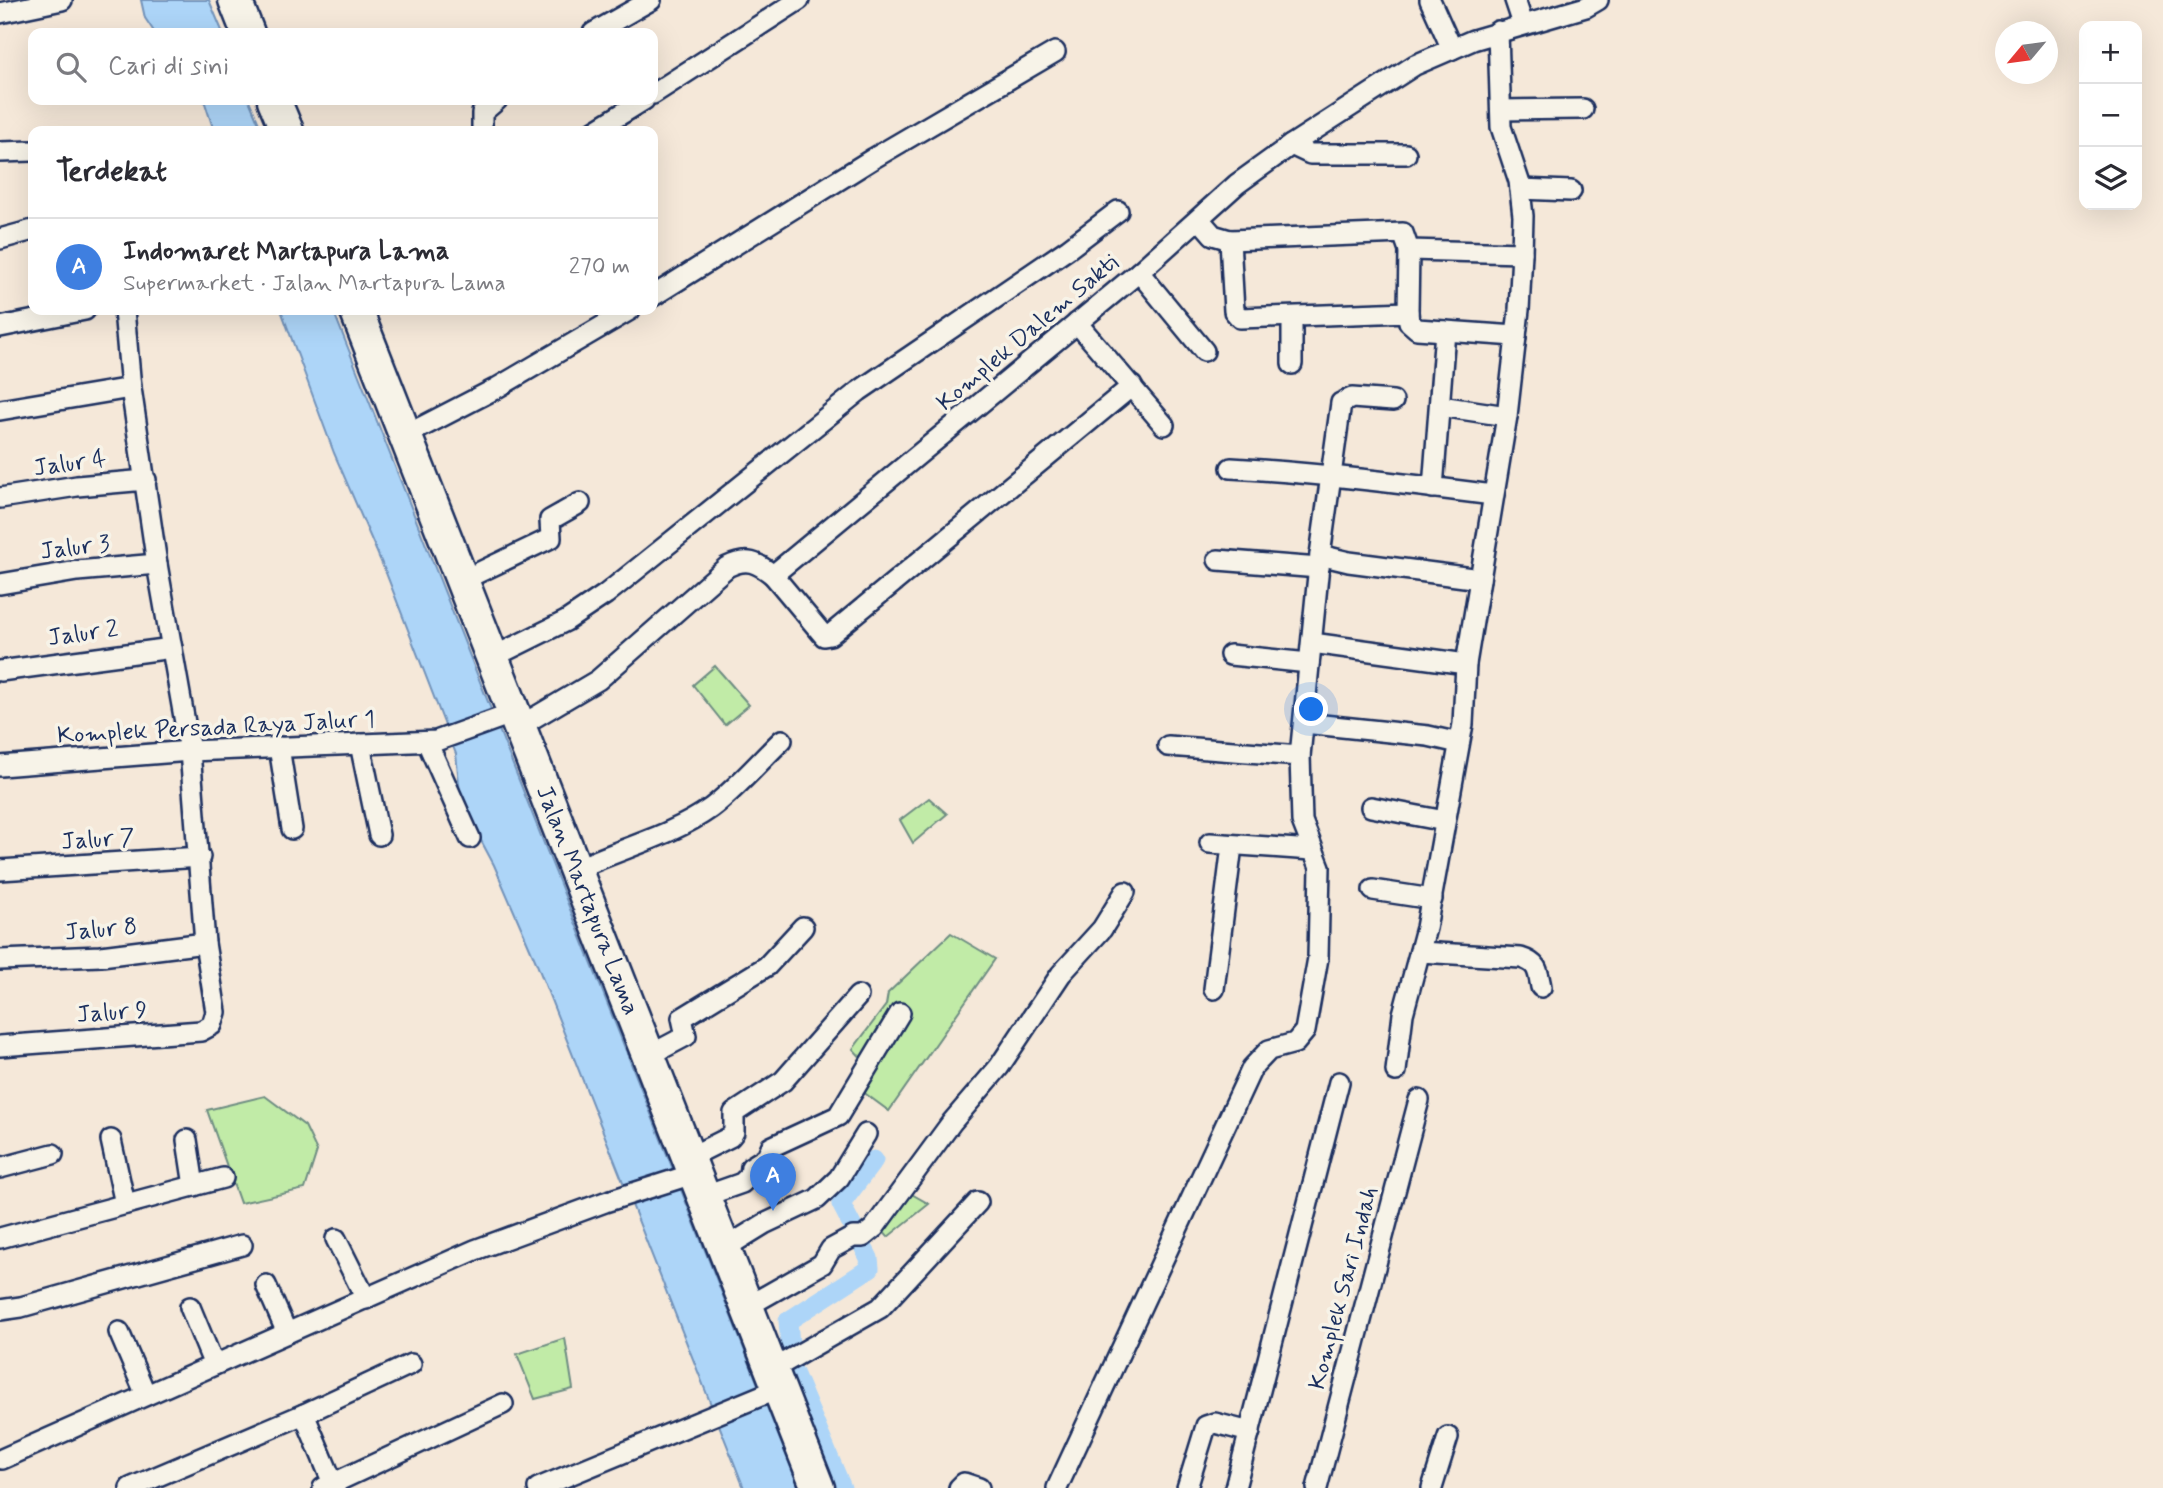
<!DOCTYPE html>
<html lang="id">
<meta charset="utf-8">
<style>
:root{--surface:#fff;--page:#f2f2f3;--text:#2b2b33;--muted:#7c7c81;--line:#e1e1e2;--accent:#0b8043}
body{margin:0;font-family:Mynerve,sans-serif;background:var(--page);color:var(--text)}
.controls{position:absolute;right:21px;top:21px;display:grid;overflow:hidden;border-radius:14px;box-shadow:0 7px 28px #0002}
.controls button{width:63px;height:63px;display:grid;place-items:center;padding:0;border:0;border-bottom:2px solid var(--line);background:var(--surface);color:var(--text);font:35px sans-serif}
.compass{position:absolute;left:1995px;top:21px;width:63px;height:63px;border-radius:50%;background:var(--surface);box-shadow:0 7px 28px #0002;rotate:241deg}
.you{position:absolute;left:1312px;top:710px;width:24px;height:24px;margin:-18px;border:5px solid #fff;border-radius:50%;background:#1a73e8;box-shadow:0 0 0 10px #1a73e833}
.badge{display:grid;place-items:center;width:46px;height:46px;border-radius:50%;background:var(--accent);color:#fff;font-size:23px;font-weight:700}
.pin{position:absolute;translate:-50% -58px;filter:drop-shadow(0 2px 4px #0008)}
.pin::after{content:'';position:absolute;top:37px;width:24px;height:21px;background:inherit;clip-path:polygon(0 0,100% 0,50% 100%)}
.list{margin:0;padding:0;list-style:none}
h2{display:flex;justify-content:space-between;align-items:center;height:91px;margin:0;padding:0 28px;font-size:30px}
h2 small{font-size:23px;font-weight:400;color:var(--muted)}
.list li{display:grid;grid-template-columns:46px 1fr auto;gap:21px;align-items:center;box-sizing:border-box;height:98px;padding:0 28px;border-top:2px solid var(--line)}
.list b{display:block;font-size:26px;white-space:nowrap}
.list p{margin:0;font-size:23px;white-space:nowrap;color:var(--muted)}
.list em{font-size:23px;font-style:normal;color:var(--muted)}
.icon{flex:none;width:38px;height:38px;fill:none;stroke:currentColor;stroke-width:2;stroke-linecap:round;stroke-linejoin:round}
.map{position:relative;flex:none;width:2163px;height:1488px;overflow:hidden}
.search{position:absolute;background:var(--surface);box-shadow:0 7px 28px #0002;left:28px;top:28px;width:630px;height:77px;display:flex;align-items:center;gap:18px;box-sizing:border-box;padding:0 24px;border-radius:14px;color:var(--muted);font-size:26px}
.panel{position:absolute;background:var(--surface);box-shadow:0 7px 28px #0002;left:28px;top:126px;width:630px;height:189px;border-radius:14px}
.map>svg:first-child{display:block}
.green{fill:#c1eba7;stroke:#6e8d82;stroke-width:2}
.water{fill:#add5f8;stroke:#7393ba;stroke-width:2}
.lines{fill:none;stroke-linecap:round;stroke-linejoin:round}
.canal{stroke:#add5f8;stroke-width:19}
.street-casing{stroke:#1b2f5e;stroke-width:24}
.primary-casing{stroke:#1b2f5e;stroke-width:37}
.street{stroke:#f7f3e8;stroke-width:19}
.primary{stroke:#f7f3e8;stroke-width:32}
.labels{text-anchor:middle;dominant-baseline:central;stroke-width:7;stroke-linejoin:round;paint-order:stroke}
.street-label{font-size:24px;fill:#1b2f5e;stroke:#f7f3e8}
</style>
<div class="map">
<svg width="2163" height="1488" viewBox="0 0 2163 1488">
<rect width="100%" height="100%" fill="#f5e8d9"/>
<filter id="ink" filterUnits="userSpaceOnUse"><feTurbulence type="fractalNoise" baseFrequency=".0143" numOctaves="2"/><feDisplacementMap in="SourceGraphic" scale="14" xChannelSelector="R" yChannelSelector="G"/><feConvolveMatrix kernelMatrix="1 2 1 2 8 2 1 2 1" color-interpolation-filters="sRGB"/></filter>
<g filter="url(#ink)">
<g class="green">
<polygon points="715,666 749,705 725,725 693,685"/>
<polygon points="929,798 947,814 913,843 900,820"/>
<polygon points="951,933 995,959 889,1111 855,1086 866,1063 853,1049 886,1005 888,993"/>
<polygon points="265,1096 305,1126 317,1151 305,1189 240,1203 207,1110"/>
<polygon points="908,1192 929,1204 888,1237 878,1226"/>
<polygon points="565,1338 573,1389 535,1399 517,1354"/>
</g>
<g class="water">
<polygon points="141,0 209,0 223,33 155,33 145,18"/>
<polygon points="204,100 249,100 262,131 214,131"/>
<polygon points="281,310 333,310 799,1488 744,1488 536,962 494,865 461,803 456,754 386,573 334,453"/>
</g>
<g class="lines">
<polyline class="canal" points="842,1488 792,1368 788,1321 870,1268 869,1258 841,1204 874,1160"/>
<defs>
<g id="street">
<polyline points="1430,0 1452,49"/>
<polyline points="1515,0 1523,24"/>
<polyline points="0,13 62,0"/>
<polyline points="1498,31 1501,127 1519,181 1523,216 1522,253"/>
<polyline points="593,33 651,0"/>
<polyline points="653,94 799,0"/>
<polyline points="1501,110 1583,109"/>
<polyline points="482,131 482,113 497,100"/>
<polyline points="594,131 644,100"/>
<polyline points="1291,145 1310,154 1406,154"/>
<polyline points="0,152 33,151"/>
<polyline points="1520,189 1571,191"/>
<polyline points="1200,220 1213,235 1230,240 1403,233 1409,250 1522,253 1519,310 1507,416 1466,664 1463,724 1426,928 1403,1014 1396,1071"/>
<polyline points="0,239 33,230"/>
<polyline points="1230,240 1234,311 1240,318 1408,312 1409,322 1417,329 1516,336"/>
<polyline points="1139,272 1204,351"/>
<polyline points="653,296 874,158 1055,52"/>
<polyline points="1408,312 1409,250"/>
<polyline points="1292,317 1292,364"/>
<polyline points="1077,323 1164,425"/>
<polyline points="0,327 85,310"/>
<polyline points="1440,406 1507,416"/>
<polyline points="0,410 131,388"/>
<polyline points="406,435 495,389 630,310"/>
<path d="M1231,468c88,5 175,16 262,27"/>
<polyline points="1433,488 1445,331"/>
<polyline points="0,498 77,486 146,480"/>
<polyline points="1320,555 1349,562 1480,579"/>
<polyline points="1218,560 1319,568"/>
<polyline points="773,575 824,636 830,635 1132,386"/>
<polyline points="463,580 551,538 550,520 580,503"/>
<polyline points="0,584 77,571 157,564"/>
<polyline points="1312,643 1466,664"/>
<polyline points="1230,655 1309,663"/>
<polyline points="493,657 566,621 606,594 859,391 1068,249 1118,211"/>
<polyline points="0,671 172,648"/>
<polyline points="1304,723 1428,736 1459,743"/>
<path d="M520,726l78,-46 129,-113c20,-10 30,-5 46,8l366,-303 98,-88 54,-39 124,-80 58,-25 113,-33 12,-7"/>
<polyline points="427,742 470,838"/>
<polyline points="360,744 379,835"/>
<polyline points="1168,746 1300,756"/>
<polyline points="279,747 292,829"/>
<polyline points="0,766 190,751 436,741 514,713"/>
<polyline points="1371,807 1445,821"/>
<polyline points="1210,843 1312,850"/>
<path d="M577,869c44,-21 93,-32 134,-61 25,-19 48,-46 71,-68"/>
<polyline points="0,870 200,857"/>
<polyline points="1373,890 1432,899"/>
<path d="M1420,952l101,6c17,5 17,13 20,29"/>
<polyline points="0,960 101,956 205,943"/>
<polyline points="1214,989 1232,846"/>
<polyline points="0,1046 201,1031 212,1025 216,1012 205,943 190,751 157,564 131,388 124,310"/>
<polyline points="650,1055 686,1036 682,1018 767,966 803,927"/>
<polyline points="111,1140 125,1204"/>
<polyline points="187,1140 194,1186"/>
<polyline points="690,1157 730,1137 734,1132 734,1113 783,1081 858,996"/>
<polyline points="0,1168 53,1154"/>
<polyline points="705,1196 742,1183 750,1175 751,1167 767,1157 771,1147 838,1116 900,1013"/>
<polyline points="0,1238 223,1178"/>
<polyline points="336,1239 366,1299"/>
<polyline points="725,1248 764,1224 817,1199 839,1178 866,1134"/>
<polyline points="266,1285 287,1333"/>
<polyline points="748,1306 822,1264 831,1249 853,1237 863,1237 874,1228 952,1122 999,1067 1061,974 1102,929 1125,892"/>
<polyline points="190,1307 214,1365"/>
<polyline points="0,1310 21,1307 242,1245"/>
<polyline points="119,1332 146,1395"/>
<polyline points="773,1369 880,1308 978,1202"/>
<polyline points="304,1414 335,1488"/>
<polyline points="2,1459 475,1250 605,1202 696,1173"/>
<polyline points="130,1488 304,1414 411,1364"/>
<polyline points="323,1488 503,1404"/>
<polyline points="538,1488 780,1388"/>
<polyline points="959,1488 964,1483 979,1488"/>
<polyline points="1057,1488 1252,1068 1269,1050 1295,1043 1305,1031 1318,958 1320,867 1302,821 1300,756 1320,555 1341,403 1352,398 1393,401"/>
<polyline points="1187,1488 1206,1426 1215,1423 1250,1432"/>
<polyline points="1235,1488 1339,1082"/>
<polyline points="1317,1488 1419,1100"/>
<polyline points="1432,1488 1448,1437"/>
</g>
<g id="primary">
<polyline points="235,0 248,33"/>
<polyline points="274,100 287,131"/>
<path id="s1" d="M356,310l462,1178"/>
</g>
</defs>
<use href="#street" class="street-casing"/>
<use href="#primary" class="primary-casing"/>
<use href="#street" class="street"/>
<use href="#primary" class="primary"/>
</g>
</g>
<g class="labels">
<g class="street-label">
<text transform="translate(1028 333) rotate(-40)">Komplek Dalem Sakti</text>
<text transform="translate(70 464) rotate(-8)">Jalur 4</text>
<text transform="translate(75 548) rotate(-7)">Jalur 3</text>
<text transform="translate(83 634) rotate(-8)">Jalur 2</text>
<text transform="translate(216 728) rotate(-3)">Komplek Persada Raya Jalur 1</text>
<text transform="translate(98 840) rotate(-4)">Jalur 7</text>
<text stroke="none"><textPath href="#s1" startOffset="634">Jalan Martapura Lama</textPath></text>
<text transform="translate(101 930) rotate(-5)">Jalur 8</text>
<text transform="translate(112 1013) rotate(-4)">Jalur 9</text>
<text transform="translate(1344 1288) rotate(-75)">Komplek Sari Indah</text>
</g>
</g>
</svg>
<div class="controls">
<button>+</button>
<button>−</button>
<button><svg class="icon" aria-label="layers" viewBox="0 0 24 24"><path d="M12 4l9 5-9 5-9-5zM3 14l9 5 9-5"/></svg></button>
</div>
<svg class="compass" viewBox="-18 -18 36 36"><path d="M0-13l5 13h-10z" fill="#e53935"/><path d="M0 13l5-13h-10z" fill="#7c7c81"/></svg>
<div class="you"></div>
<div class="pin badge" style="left:773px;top:1211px;background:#3f7fe0">A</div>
<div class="search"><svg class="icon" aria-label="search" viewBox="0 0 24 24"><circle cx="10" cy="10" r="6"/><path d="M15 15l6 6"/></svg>Cari di sini</div>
<section class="panel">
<h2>Terdekat<small></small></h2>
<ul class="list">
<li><span class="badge" style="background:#3f7fe0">A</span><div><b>Indomaret Martapura Lama</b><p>Supermarket · Jalan Martapura Lama</p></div><em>270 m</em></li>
</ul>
</section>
</div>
